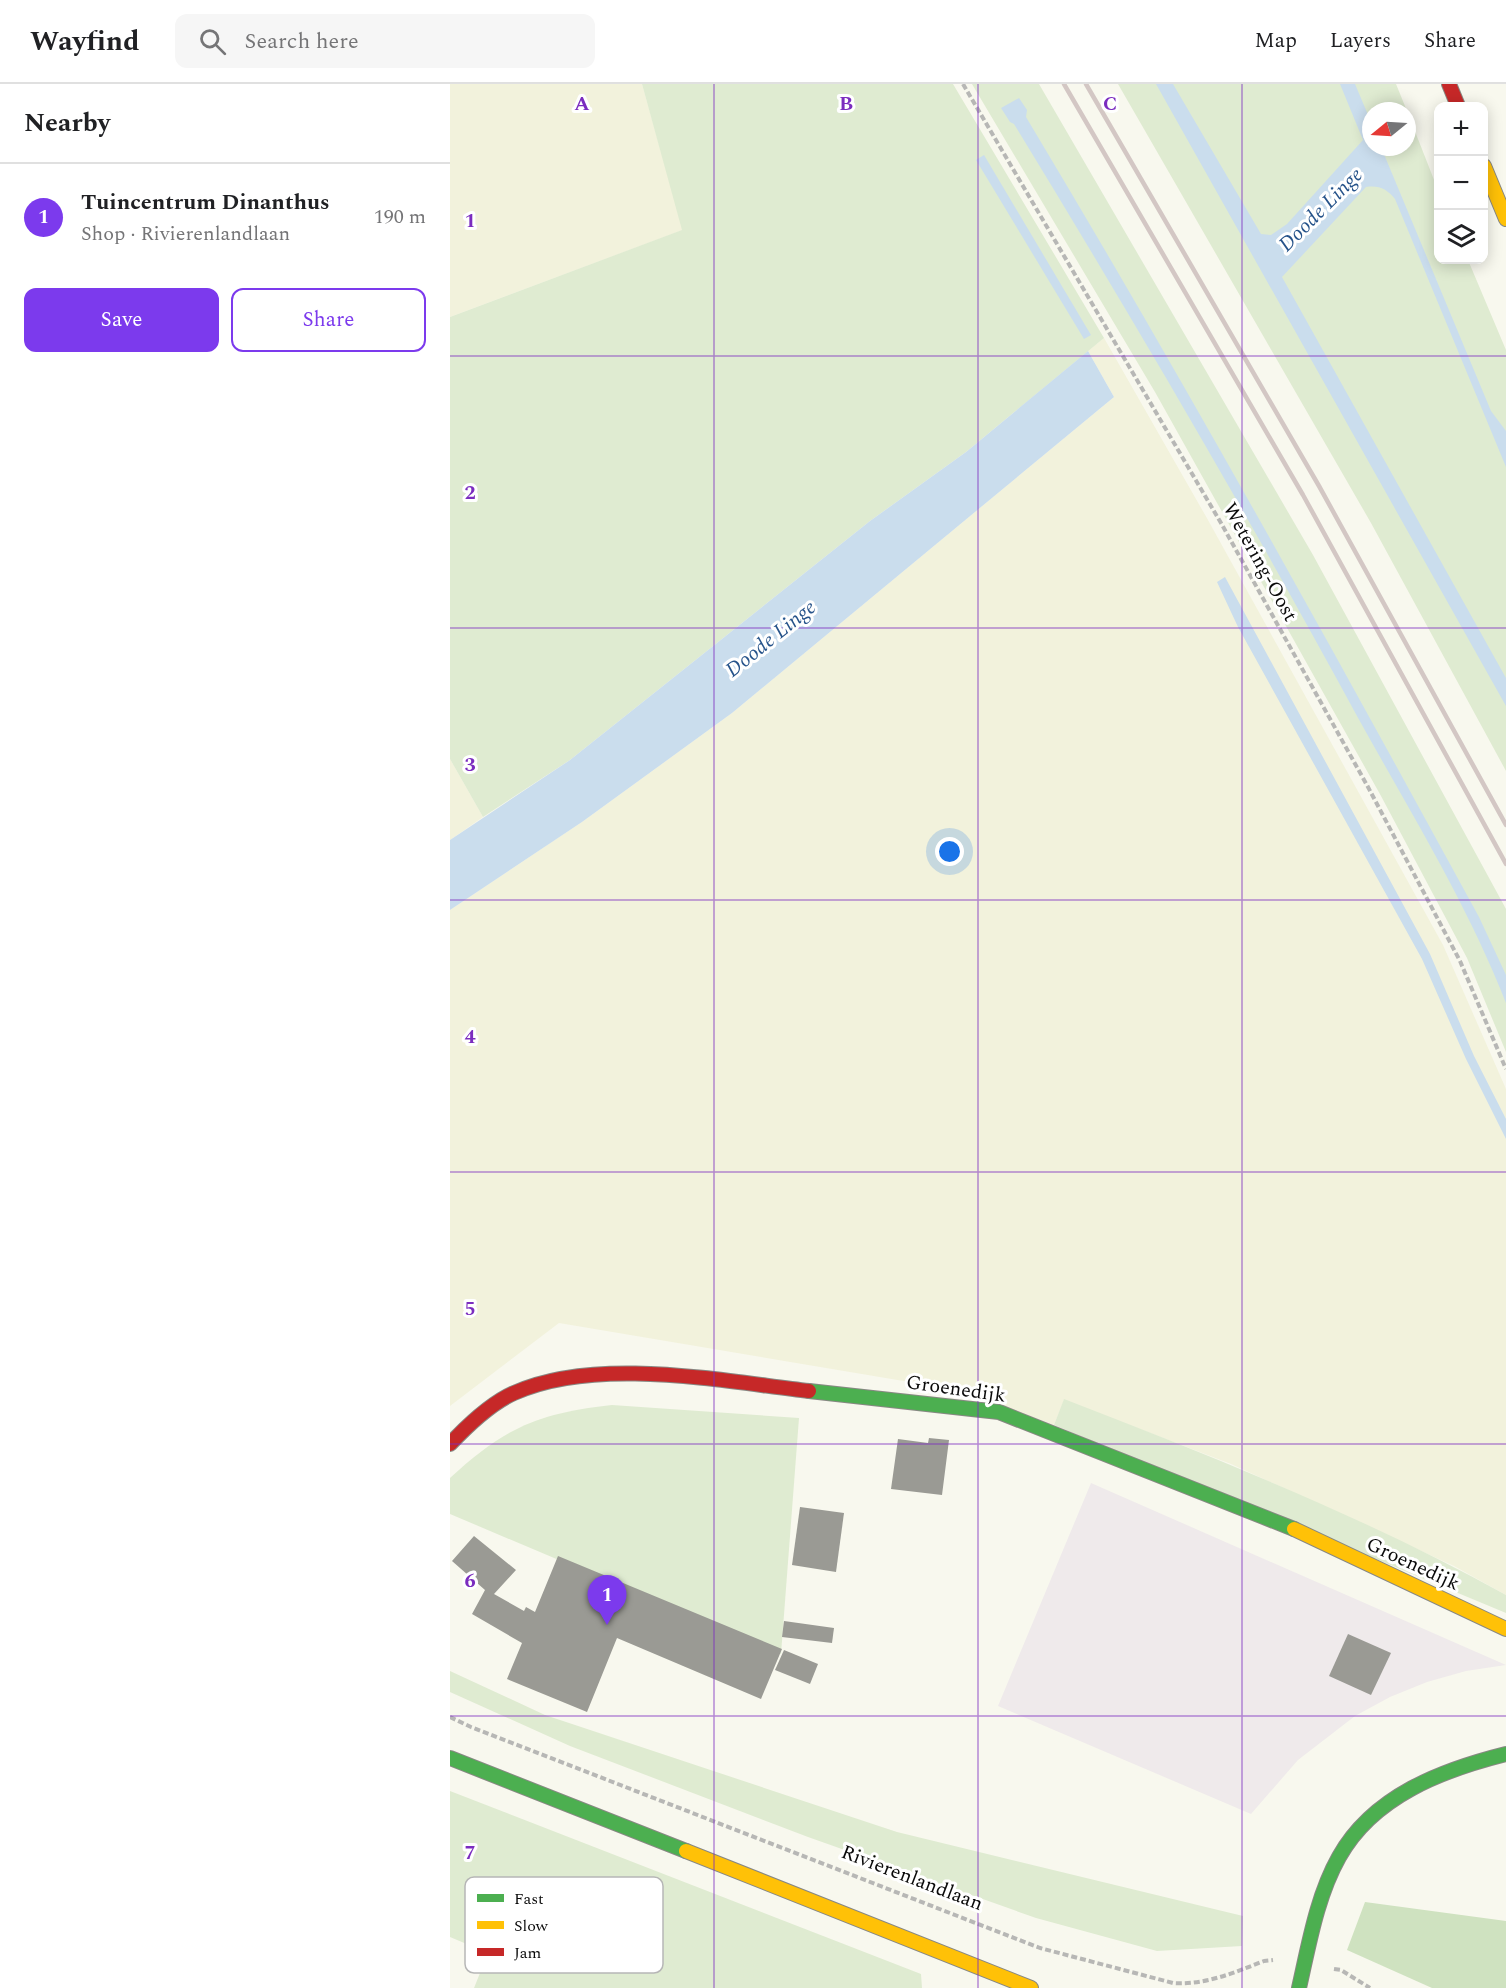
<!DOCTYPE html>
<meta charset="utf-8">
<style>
:root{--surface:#fff;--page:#f6f6f6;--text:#202124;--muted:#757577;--line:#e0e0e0;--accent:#7c3aed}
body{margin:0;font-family:Spectral,serif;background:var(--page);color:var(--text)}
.controls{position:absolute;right:18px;top:18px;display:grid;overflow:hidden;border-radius:12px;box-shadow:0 3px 15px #0003}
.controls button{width:54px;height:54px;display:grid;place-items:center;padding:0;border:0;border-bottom:2px solid var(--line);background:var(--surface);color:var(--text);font:30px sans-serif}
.compass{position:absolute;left:912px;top:18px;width:54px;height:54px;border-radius:50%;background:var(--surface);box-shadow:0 3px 15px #0003;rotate:252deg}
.you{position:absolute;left:500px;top:768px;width:21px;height:21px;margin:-15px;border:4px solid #fff;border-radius:50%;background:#1a73e8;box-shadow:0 0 0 9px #1a73e833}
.badge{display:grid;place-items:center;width:39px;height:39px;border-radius:50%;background:var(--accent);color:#fff;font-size:20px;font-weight:700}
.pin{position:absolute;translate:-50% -50px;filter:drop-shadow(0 2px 3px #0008)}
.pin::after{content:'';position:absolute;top:32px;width:21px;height:18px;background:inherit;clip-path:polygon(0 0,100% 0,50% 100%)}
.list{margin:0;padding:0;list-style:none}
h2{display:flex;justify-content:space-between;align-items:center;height:78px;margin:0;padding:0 24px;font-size:26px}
h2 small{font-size:20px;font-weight:400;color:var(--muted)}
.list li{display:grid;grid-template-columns:39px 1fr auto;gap:18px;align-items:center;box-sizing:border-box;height:108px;padding:0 24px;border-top:2px solid var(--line)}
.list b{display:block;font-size:22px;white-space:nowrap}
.list p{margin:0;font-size:20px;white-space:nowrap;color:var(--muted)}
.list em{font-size:20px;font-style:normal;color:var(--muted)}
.actions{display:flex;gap:12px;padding:18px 24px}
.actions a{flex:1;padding:14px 0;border:2px solid var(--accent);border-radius:12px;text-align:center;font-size:21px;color:var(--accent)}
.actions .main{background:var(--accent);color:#fff}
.icon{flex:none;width:33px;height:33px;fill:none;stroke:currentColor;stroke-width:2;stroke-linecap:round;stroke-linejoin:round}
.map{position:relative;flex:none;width:1056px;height:1904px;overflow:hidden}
header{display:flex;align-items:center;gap:36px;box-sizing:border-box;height:84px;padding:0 30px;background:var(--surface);border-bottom:2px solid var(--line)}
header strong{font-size:28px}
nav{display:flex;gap:33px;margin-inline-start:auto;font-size:21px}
.search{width:420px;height:54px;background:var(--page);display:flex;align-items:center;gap:15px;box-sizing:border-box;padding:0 21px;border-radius:12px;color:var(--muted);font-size:22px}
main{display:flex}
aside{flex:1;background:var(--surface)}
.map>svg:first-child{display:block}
.industrial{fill:#efeaeb}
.farmland{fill:#f2f2dc}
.green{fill:#dfebd1}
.forest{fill:#cfe2c0}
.water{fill:#cadded}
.building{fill:#9a9a94}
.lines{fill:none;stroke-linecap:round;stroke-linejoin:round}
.fast-casing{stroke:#888883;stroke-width:16}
.slow-casing{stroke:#888883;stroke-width:16}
.jam-casing{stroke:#888883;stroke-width:16}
.path{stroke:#b7b7b5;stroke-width:4;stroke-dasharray:6 3;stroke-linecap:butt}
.fast{stroke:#4caf50;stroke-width:14}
.slow{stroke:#ffc107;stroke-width:14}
.jam{stroke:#c62828;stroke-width:14}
.rail{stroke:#d3c7c4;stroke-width:4.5}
.grid{fill:none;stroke:#7b2cbf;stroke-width:1.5;stroke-opacity:0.55}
.labels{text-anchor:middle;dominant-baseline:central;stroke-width:6;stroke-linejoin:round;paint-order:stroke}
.street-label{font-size:20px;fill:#0a0a0a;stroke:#fff}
.water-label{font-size:21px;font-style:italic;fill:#26538a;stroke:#fff}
.key{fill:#fff;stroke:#b6b6b6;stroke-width:1.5}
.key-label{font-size:16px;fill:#0a0a0a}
.grid-label{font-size:20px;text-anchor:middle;font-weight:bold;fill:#7b2cbf;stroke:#fff;stroke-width:6;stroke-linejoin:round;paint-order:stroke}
</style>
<header>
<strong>Wayfind</strong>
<div class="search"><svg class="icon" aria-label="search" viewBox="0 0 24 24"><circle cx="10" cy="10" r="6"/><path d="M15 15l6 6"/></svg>Search here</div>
<nav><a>Map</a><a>Layers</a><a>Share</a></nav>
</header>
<main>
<aside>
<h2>Nearby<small></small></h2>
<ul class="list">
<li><span class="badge">1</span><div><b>Tuincentrum Dinanthus</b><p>Shop · Rivierenlandlaan</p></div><em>190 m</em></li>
</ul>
<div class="actions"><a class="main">Save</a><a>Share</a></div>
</aside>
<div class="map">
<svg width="1056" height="1904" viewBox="0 0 1056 1904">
<rect width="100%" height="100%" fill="#f8f8ee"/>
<polygon class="industrial" points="641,1399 1056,1581 1016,1587 977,1598 940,1613 905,1632 848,1676 801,1730 548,1622"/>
<g class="farmland">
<polygon points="0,0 192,0 233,146 0,233"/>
<polygon points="654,254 758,436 993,861 1056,1005 1056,1511 1004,1482 781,1380 614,1316 604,1341 513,1307 109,1239 0,1322 0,826 132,738 282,629 664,313 638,267"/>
<polygon points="0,675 33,733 0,756"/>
</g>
<g class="green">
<polygon points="192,0 503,0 654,254 516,368 420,437 120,676 33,733 0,675 0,233 232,146"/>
<polygon points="522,0 589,0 863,471 1056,825 1056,968 1017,874 931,712 705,308"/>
<polygon points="668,0 946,0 957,27 921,27 921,63 957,63 957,27 988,106 988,176 1018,176 1056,266 1056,687 921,439"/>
<path d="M614,1315c150,58 301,118 442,196v18l-452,-188z"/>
<path d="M162,1321l187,13 -18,236 -331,-140v-36c54,-50 88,-65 162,-73z"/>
<polygon points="0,1587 95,1631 447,1748 793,1832 792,1862 707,1867 586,1834 358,1753 120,1662 0,1608"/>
<polygon points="0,1707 471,1890 472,1904 24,1904 38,1869 0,1853"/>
</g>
<polygon class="forest" points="915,1818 1056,1837 1056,1904 982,1904 897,1866"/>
<g class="water">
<path d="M706,0h17l88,150 10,1 16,-11 76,-84 -23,-56h15l16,38v25h10l110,264 15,20v36l-111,-268c-8,-10 -16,-14 -29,-12l-84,90 224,401v28z"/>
<path d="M569,14l8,12 -1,7c158,263 306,531 453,800l27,58v28c-39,-100 -97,-193 -149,-287 -109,-201 -224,-397 -343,-592l-4,-2 -9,-14z"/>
<polygon points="534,71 641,251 634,255 526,76"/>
<polygon points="638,267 664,313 282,629 132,738 0,826 0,756 120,676 420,437 516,368"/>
<polygon points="775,493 980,870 1024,972 1056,1035 1056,1055 1016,975 972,875 788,543 767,498"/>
</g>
<g class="building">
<polygon points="479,1354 499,1356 492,1411 441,1405 448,1355 478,1359"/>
<polygon points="350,1423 394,1429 386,1488 342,1481"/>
<polygon points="24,1452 66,1486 44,1510 74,1527 76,1523 85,1528 108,1472 332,1565 311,1615 167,1554 137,1628 57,1595 72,1559 22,1530 35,1506 2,1477"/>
<polygon points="334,1537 384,1544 382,1559 332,1553"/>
<polygon points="898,1550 941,1569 921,1611 879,1592"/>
<polygon points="334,1566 368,1580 360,1600 325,1586"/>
</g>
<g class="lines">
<defs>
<g id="fast">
<polyline points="359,1307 549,1328 844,1445"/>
<polyline points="0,1674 236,1767"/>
<path d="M849,1904c10,-44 18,-92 40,-131 34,-61 103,-87 167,-103"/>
</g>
<g id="slow">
<polyline points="1034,82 1056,135"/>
<polyline points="844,1445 1056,1545"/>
<polyline points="236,1767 581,1904"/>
</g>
<g id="jam">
<polyline points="999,0 1008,22"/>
<path d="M0,1360c18,-19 41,-41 64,-51 82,-37 207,-12 295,-2"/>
</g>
</defs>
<use href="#fast" class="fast-casing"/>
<use href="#slow" class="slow-casing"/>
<use href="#jam" class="jam-casing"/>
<g class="path">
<polyline points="513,0 771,439 918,703 1010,877 1056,985"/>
<path d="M0,1633l21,10 569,221 133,35c33,2 60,-10 91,-22l9,-1"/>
<polyline points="884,1885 891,1886 920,1904"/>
</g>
<use href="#fast" class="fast"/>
<use href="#slow" class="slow"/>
<use href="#jam" class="jam"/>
<g class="rail">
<polyline points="614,0 853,411 1056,780"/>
<polyline points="636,0 869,402 1056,741"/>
</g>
</g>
<path class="grid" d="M264,0v1904M528,0v1904M792,0v1904M0,272h1056M0,544h1056M0,816h1056M0,1088h1056M0,1360h1056M0,1632h1056"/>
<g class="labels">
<g class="street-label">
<text transform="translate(810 478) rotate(61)">Wetering-Oost</text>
<text transform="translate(506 1305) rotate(8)">Groenedijk</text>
<text transform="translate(963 1480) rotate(25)">Groenedijk</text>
<text transform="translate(462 1794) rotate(21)">Rivierenlandlaan</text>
</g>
<g class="water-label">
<text transform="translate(871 126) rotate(-45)">Doode Linge</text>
<text transform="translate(321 555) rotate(-39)">Doode Linge</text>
</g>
</g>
<rect x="15" y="1793" width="198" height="96" rx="9" class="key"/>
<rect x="27" y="1810" width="27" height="8" fill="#4caf50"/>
<rect x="27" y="1837" width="27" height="8" fill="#ffc107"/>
<rect x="27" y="1864" width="27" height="8" fill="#c62828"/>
<g class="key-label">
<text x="64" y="1820">Fast</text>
<text x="64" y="1847">Slow</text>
<text x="64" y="1874">Jam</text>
</g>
<g class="grid-label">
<text x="132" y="26">A</text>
<text x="396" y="26">B</text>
<text x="660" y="26">C</text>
<text x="20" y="143">1</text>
<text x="20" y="415">2</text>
<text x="20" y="687">3</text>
<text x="20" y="959">4</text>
<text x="20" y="1231">5</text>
<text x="20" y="1503">6</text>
<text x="20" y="1775">7</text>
</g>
</svg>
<div class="controls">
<button>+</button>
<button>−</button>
<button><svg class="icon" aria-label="layers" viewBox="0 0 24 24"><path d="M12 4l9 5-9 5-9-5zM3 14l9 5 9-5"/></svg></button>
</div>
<svg class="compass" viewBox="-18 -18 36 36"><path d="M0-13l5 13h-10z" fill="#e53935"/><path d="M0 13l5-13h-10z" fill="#757577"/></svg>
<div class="you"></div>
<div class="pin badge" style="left:157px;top:1541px">1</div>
</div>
</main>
